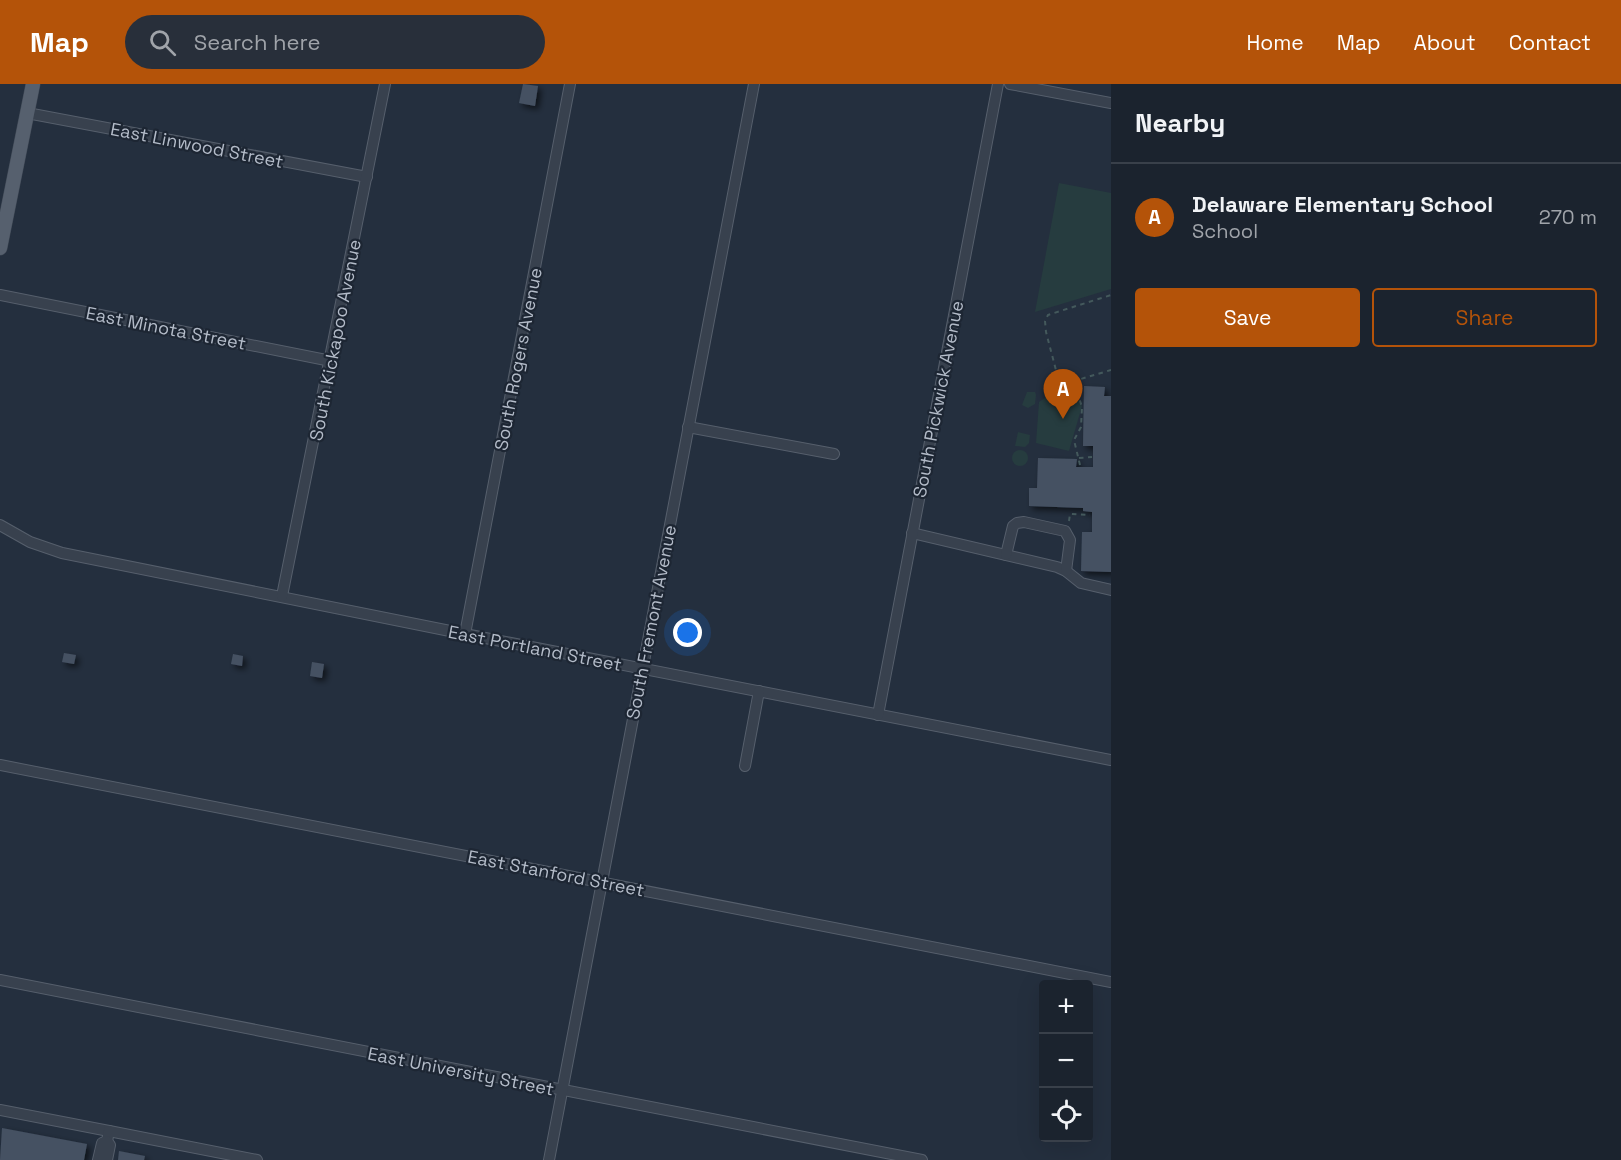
<!DOCTYPE html>
<meta charset="utf-8">
<style>
:root{--surface:#1b232e;--page:#282f3a;--text:#f1f3f6;--muted:#a0a4aa;--line:#39404a;--accent:#b45309}
body{margin:0;font-family:"Space Grotesk",sans-serif;background:var(--page);color:var(--text)}
.controls{position:absolute;right:18px;bottom:18px;display:grid;overflow:hidden;border-radius:6px;box-shadow:0 6px 24px #0002}
.controls button{width:54px;height:54px;display:grid;place-items:center;padding:0;border:0;border-bottom:2px solid var(--line);background:var(--surface);color:var(--text);font:30px sans-serif}
.you{position:absolute;left:688px;top:549px;width:21px;height:21px;margin:-15px;border:4px solid #fff;border-radius:50%;background:#1a73e8;box-shadow:0 0 0 9px #1a73e833}
.badge{display:grid;place-items:center;width:39px;height:39px;border-radius:50%;background:var(--accent);color:#fff;font-size:20px;font-weight:700}
.pin{position:absolute;translate:-50% -50px;filter:drop-shadow(0 2px 3px #0008)}
.pin::after{content:'';position:absolute;top:32px;width:21px;height:18px;background:inherit;clip-path:polygon(0 0,100% 0,50% 100%)}
.list{margin:0;padding:0;list-style:none}
h2{display:flex;justify-content:space-between;align-items:center;height:78px;margin:0;padding:0 24px;font-size:26px}
h2 small{font-size:20px;font-weight:400;color:var(--muted)}
.list li{display:grid;grid-template-columns:39px 1fr auto;gap:18px;align-items:center;box-sizing:border-box;height:108px;padding:0 24px;border-top:2px solid var(--line)}
.list b{display:block;font-size:22px;white-space:nowrap}
.list p{margin:0;font-size:20px;white-space:nowrap;color:var(--muted)}
.list em{font-size:20px;font-style:normal;color:var(--muted)}
.actions{display:flex;gap:12px;padding:18px 24px}
.actions a{flex:1;padding:14px 0;border:2px solid var(--accent);border-radius:6px;text-align:center;font-size:21px;color:var(--accent)}
.actions .main{background:var(--accent);color:#fff}
.icon{flex:none;width:33px;height:33px;fill:none;stroke:currentColor;stroke-width:2;stroke-linecap:round;stroke-linejoin:round}
.map{position:relative;flex:none;width:1111px;height:1076px;overflow:hidden}
header{display:flex;align-items:center;gap:36px;box-sizing:border-box;height:84px;padding:0 30px;background:var(--accent);color:#fff}
header strong{font-size:28px}
nav{display:flex;gap:33px;margin-inline-start:auto;font-size:21px}
.search{width:420px;height:54px;background:var(--page);display:flex;align-items:center;gap:15px;box-sizing:border-box;padding:0 21px;border-radius:33px;color:var(--muted);font-size:22px}
main{display:flex}
aside{flex:1;background:var(--surface)}
.map>svg:first-child{display:block}
.green{fill:#263c3f}
.building{fill:#455162;filter:url(#shadow)}
.lines{fill:none;stroke-linecap:round;stroke-linejoin:round}
.minor-casing{stroke:#565f6c;stroke-width:12}
.major-casing{stroke:#414a57;stroke-width:15}
.path{stroke:#44595c;stroke-width:2;stroke-dasharray:4.5 4.5;stroke-linecap:butt}
.minor{stroke:#38414e;stroke-width:10}
.major{stroke:#56606e;stroke-width:14}
.labels{text-anchor:middle;dominant-baseline:central;stroke-width:4.5;stroke-linejoin:round;paint-order:stroke}
.street-label{font-size:18px;fill:#b4bcc9;stroke:#1d2633}
</style>
<header>
<strong>Map</strong>
<div class="search"><svg class="icon" aria-label="search" viewBox="0 0 24 24"><circle cx="10" cy="10" r="6"/><path d="M15 15l6 6"/></svg>Search here</div>
<nav><a>Home</a><a>Map</a><a>About</a><a>Contact</a></nav>
</header>
<main>
<div class="map">
<svg width="1111" height="1076" viewBox="0 0 1111 1076">
<defs>
<filter id="shadow"><feDropShadow dx="3.5" dy="3.5" stdDeviation="3" flood-color="#0009"/></filter>
</defs>
<rect width="100%" height="100%" fill="#242f3e"/>
<g class="green">
<polygon points="1059,99 1111,109 1111,205 1035,228"/>
<polygon points="1027,308 1035,308 1036,311 1035,320 1028,324 1022,321"/>
<polygon points="1051,310 1077,314 1082,322 1069,367 1036,359 1039,318"/>
<polygon points="1018,348 1030,351 1029,359 1025,363 1015,362"/>
<circle cx="1020" cy="374" r="8"/>
</g>
<g class="building">
<polygon points="523,0 538,2 535,22 519,19"/>
<polygon points="1084,302 1105,303 1104,312 1111,312 1111,488 1081,487 1082,448 1092,448 1092,428 1083,427 1083,424 1029,422 1029,404 1037,404 1038,374 1077,375 1076,383 1093,383 1093,362 1083,362"/>
<polygon points="64,569 76,571 74,580 62,578"/>
<polygon points="233,570 243,572 242,582 231,580"/>
<polygon points="312,578 324,580 322,594 310,592"/>
<polygon points="2,1044 87,1060 84,1076 0,1076"/>
<polygon points="119,1067 145,1072 144,1076 118,1076"/>
</g>
<g class="lines">
<defs>
<g id="minor">
<polyline points="1010,0 1111,19"/>
<polyline points="27,29 367,93"/>
<polyline points="0,211 331,277"/>
<polyline points="688,343 834,370"/>
<polyline points="0,441 30,458 62,469 465,550 1111,676"/>
<polyline points="912,449 1057,483 1066,487 1081,499 1111,506"/>
<polyline points="1006,471 1013,442 1017,439 1024,438 1065,447 1070,456 1066,487"/>
<polyline points="282,512 385,0"/>
<polyline points="465,550 570,0"/>
<polyline points="878,631 998,0"/>
<polyline points="0,681 1111,898"/>
<polyline points="745,682 759,607"/>
<polyline points="0,896 922,1076"/>
<polyline points="0,1026 109,1047"/>
<polyline points="107,1057 109,1047 257,1076"/>
<polyline points="98,1076 102,1059 107,1057 110,1061 107,1076"/>
<polyline points="549,1076 754,0"/>
</g>
<polyline id="major" points="0,164 33,0"/>
</defs>
<use href="#minor" class="minor-casing"/>
<use href="#major" class="major-casing"/>
<g class="path">
<polyline points="1064,300 1111,286"/>
<polyline points="1079,374 1092,373"/>
<polyline points="1080,381 1074,356 1081,343 1082,323 1078,311 1066,301 1057,290 1046,248 1045,237 1048,231 1054,229 1111,211"/>
<polyline points="1069,437 1070,430 1090,431"/>
</g>
<use href="#minor" class="minor"/>
<use href="#major" class="major"/>
</g>
<g class="labels">
<g class="street-label">
<text transform="translate(197 61) rotate(11)">East Linwood Street</text>
<text transform="translate(166 244) rotate(11)">East Minota Street</text>
<text transform="translate(335 256) rotate(-79)">South Kickapoo Avenue</text>
<text transform="translate(518 275) rotate(-79)">South Rogers Avenue</text>
<text transform="translate(938 315) rotate(-79)">South Pickwick Avenue</text>
<text transform="translate(651 538) rotate(-79)">South Fremont Avenue</text>
<text transform="translate(535 564) rotate(11)">East Portland Street</text>
<text transform="translate(556 789) rotate(11)">East Stanford Street</text>
<text transform="translate(461 987) rotate(11)">East University Street</text>
</g>
</g>
</svg>
<div class="controls">
<button>+</button>
<button>−</button>
<button><svg class="icon" aria-label="locate" viewBox="0 0 24 24"><circle cx="12" cy="12" r="6"/><path d="M12 2v4M12 18v4M2 12h4M18 12h4"/></svg></button>
</div>
<div class="you"></div>
<div class="pin badge" style="left:1063px;top:335px">A</div>
</div>
<aside>
<h2>Nearby<small></small></h2>
<ul class="list">
<li><span class="badge">A</span><div><b>Delaware Elementary School</b><p>School</p></div><em>270 m</em></li>
</ul>
<div class="actions"><a class="main">Save</a><a>Share</a></div>
</aside>
</main>
